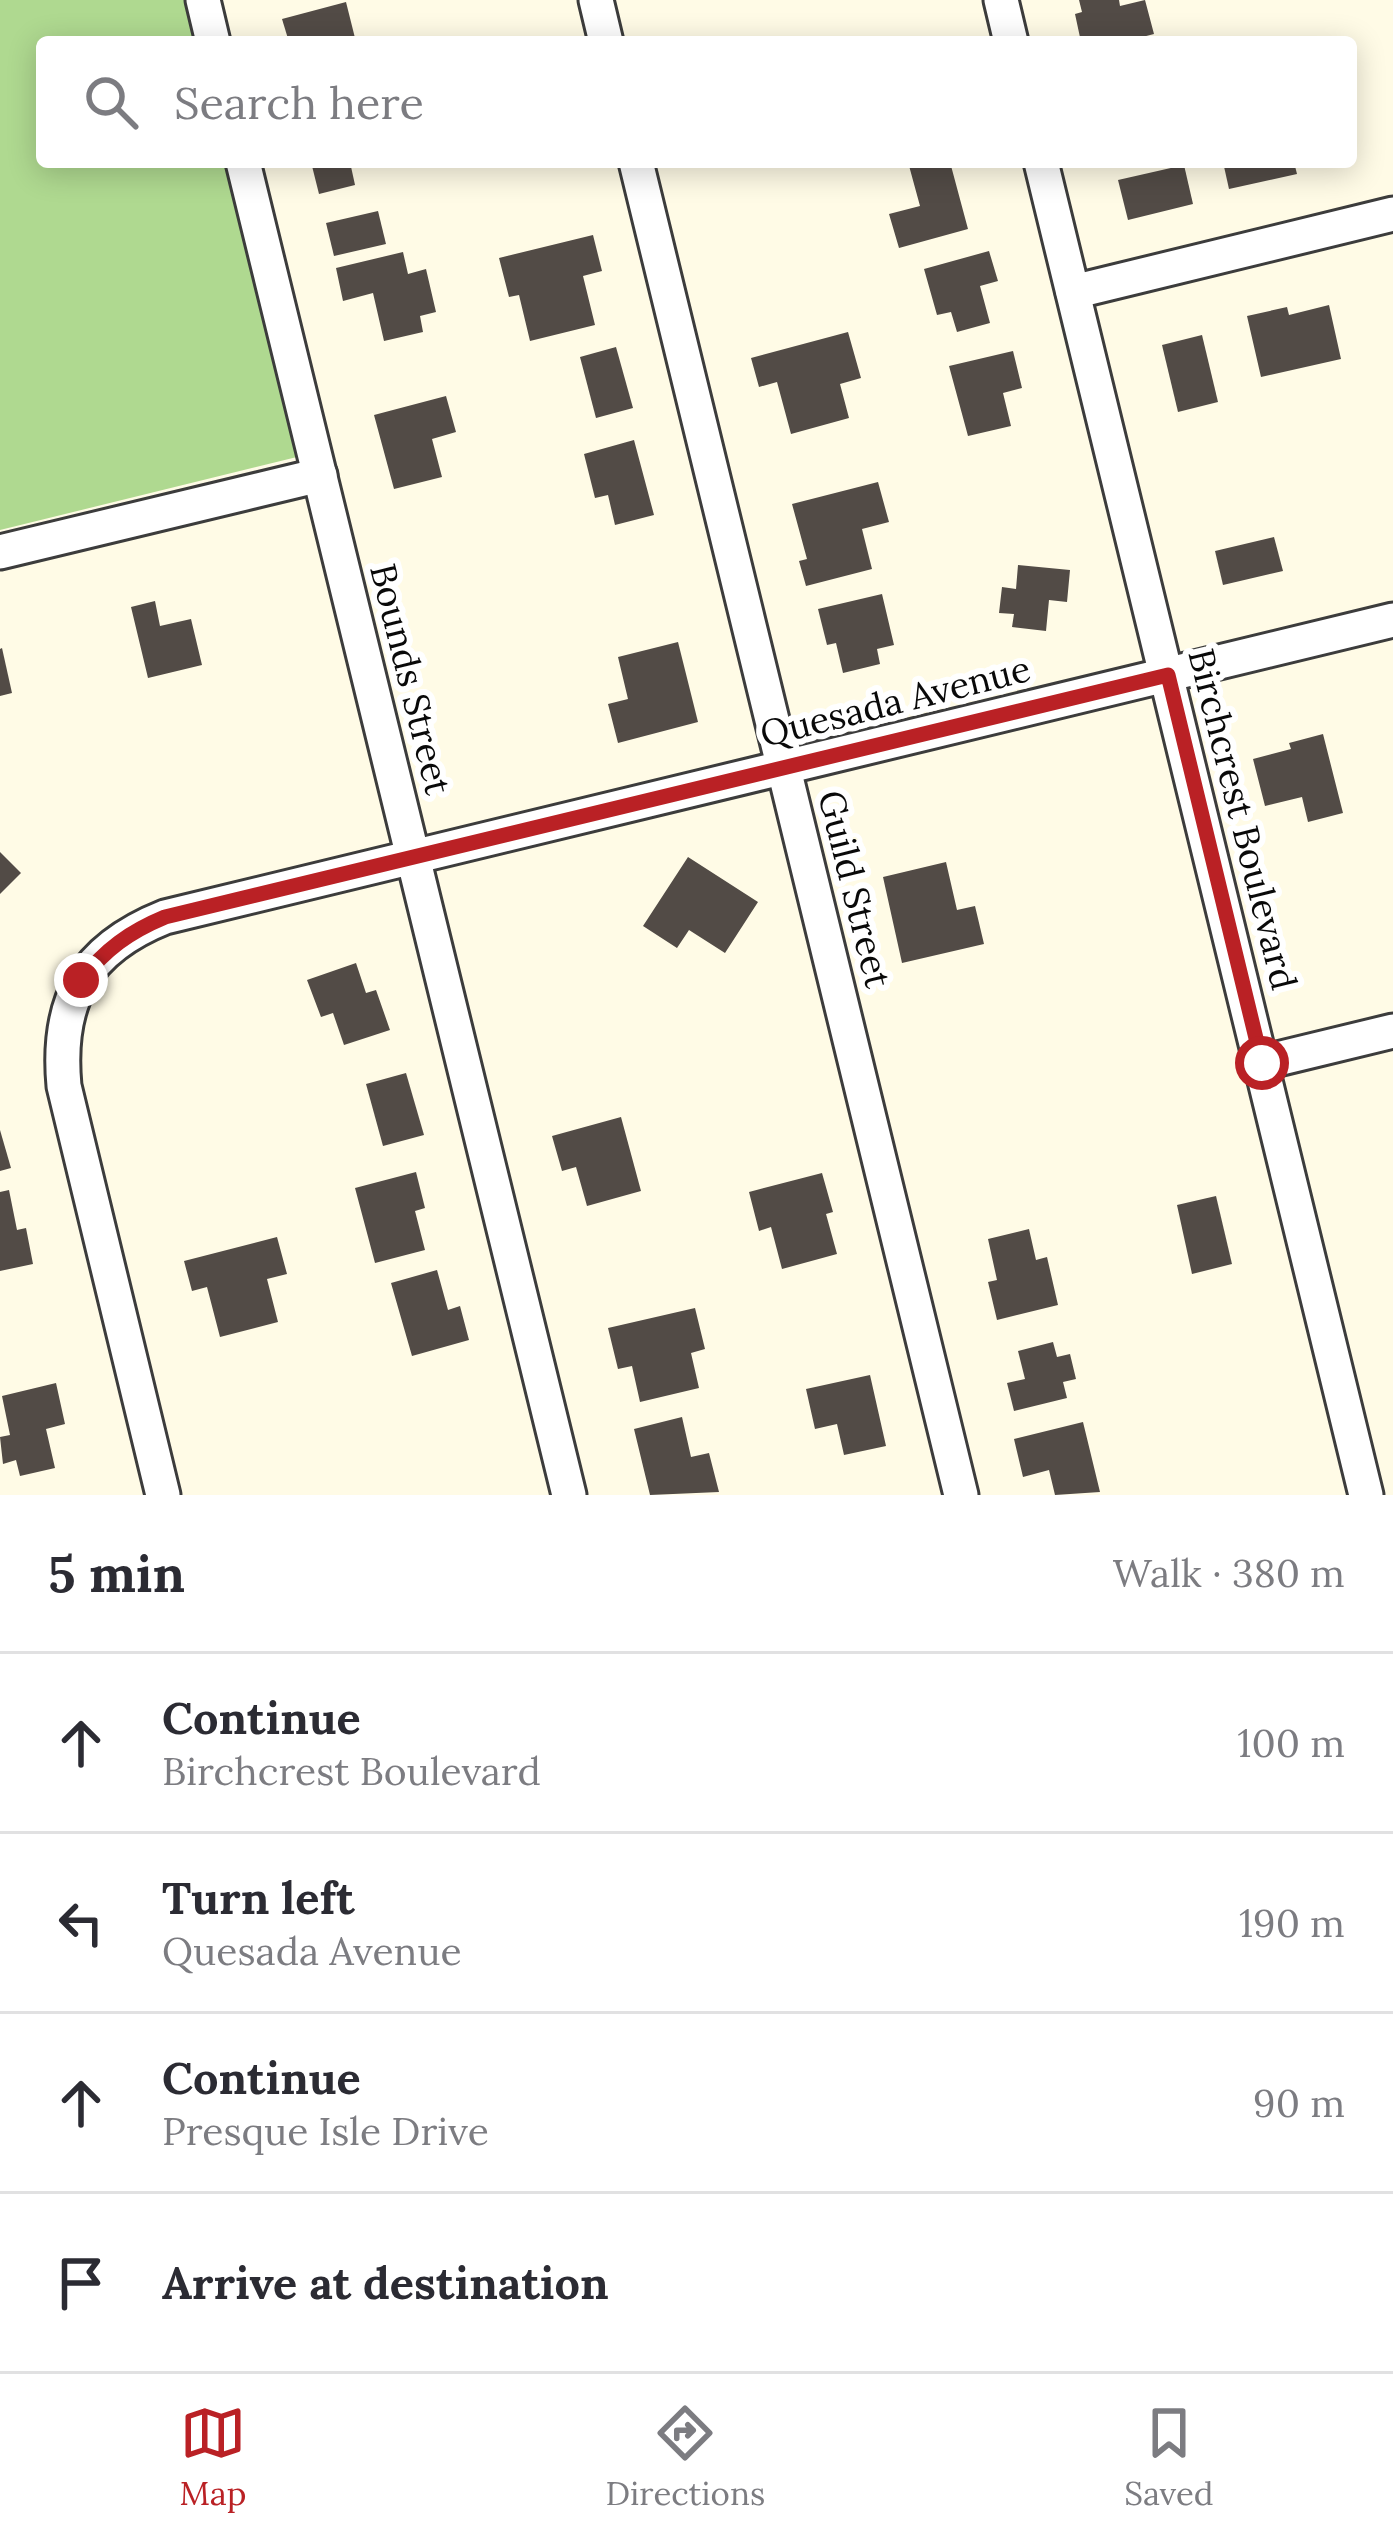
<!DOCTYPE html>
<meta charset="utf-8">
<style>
:root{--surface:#fff;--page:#f2f2f3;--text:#2b2b33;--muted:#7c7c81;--line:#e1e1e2;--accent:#ba2125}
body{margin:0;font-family:Lora,serif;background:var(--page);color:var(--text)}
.stop{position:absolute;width:36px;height:36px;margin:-27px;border:9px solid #ba2125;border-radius:50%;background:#fff}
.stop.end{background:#ba2125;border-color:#fff;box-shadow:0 3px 12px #0008}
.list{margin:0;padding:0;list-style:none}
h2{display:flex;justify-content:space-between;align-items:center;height:156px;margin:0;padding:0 48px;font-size:51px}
h2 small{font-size:39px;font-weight:400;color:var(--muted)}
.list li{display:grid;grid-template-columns:78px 1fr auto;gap:36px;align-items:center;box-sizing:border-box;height:180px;padding:0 48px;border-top:3px solid var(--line)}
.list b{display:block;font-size:45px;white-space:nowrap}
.list p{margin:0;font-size:39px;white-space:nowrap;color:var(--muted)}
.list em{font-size:39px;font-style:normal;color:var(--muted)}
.icon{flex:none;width:66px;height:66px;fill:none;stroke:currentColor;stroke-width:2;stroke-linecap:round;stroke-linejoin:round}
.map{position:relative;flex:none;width:1393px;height:1495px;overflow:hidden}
.search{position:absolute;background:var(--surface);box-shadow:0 6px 30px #0003;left:36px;right:36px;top:36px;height:132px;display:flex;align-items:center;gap:30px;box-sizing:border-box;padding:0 42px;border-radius:12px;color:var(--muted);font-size:45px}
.sheet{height:876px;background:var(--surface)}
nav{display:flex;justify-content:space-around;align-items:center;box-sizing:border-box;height:168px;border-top:3px solid var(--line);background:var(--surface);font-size:33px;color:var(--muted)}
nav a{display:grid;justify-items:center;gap:6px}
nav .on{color:var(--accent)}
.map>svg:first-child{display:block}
.forest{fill:#afd990}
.building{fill:#524b46}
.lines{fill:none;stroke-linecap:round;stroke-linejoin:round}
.minor-casing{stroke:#3c3c3c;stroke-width:39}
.minor{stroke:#fff;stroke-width:33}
.route{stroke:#ba2125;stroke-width:15}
.labels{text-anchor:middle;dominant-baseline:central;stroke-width:12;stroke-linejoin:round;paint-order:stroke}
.street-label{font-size:36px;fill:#090909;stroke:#fff}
</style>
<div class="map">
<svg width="1393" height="1495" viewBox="0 0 1393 1495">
<rect width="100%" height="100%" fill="#fffbe6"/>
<polygon class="forest" points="0,0 187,0 198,42 42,42 42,162 228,162 301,456 0,530"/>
<g class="building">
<polygon points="1079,0 1119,0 1120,6 1145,0 1154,34 1123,42 1081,42 1075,14 1082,12"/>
<polygon points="346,2 356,42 289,42 282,19"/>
<polygon points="311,162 350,162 355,185 319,194"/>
<polygon points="908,162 950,162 968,229 899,248 889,214 920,206"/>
<polygon points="1223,162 1294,162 1297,174 1229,189"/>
<polygon points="1184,165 1193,204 1128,220 1118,180"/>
<polygon points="378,211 386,244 334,256 326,223"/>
<polygon points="593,235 602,271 583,276 595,325 530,341 519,295 509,297 499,258"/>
<polygon points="989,251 998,281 980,286 990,323 957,332 951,312 937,315 924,269"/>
<polygon points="403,252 408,274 426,269 436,312 420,316 423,332 384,341 373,293 343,301 336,268"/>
<polygon points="1329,305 1341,359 1261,377 1247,316 1287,307 1289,315"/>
<polygon points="848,332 861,378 840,384 849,418 791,434 777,382 759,387 751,358"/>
<polygon points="1202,335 1218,402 1178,412 1162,345"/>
<polygon points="616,347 633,408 596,418 580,357"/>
<polygon points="1013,351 1022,388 1003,393 1011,426 968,436 949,366"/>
<polygon points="446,396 456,432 432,439 442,477 394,489 374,415"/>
<polygon points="634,440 654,515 615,525 608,495 595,498 584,454"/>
<polygon points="878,482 889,522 862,529 872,569 806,586 799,561 807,559 792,504"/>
<polygon points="1274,537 1283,571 1223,585 1215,551"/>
<polygon points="1018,565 1070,570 1067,602 1049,600 1046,631 1012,627 1014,614 999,613 1002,587 1016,589"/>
<polygon points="882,594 894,645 877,649 880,664 843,673 836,643 827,645 818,609"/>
<polygon points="155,601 160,626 191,619 202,665 148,678 131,607"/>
<polygon points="678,642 698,722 618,743 608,704 628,699 618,657"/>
<polygon points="2,648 12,693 0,696 0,649"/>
<polygon points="1323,734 1343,813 1308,822 1302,797 1265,806 1253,759 1291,749 1289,743"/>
<polygon points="0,852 21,873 0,894"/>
<polygon points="688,857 758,902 725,953 689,930 677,948 643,926"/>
<polygon points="946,862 957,910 975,906 984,944 902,963 883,877"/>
<polygon points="356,963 366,993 376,990 390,1030 344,1045 333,1013 321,1017 307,980"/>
<polygon points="406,1073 424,1135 383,1146 366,1084"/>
<polygon points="621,1117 641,1191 587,1206 576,1167 562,1171 552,1136"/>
<polygon points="0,1130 11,1168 0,1171"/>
<polygon points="416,1172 425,1208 415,1211 425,1250 375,1263 355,1188"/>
<polygon points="822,1173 833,1212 826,1214 837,1254 782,1269 771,1227 759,1231 749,1192"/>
<polygon points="9,1190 17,1230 26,1228 33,1264 0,1271 0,1192"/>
<polygon points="1216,1196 1232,1264 1192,1274 1177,1205"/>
<polygon points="1029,1229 1036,1260 1047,1257 1058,1305 997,1320 988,1282 997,1280 988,1239"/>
<polygon points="277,1237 287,1274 267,1279 278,1322 220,1337 207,1287 192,1291 184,1261"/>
<polygon points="437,1270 448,1310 460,1306 469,1340 412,1356 391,1283"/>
<polygon points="695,1308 705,1349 691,1353 699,1388 640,1402 632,1366 618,1369 608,1328"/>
<polygon points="1053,1342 1057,1357 1070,1354 1076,1379 1063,1382 1067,1398 1014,1411 1007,1383 1025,1379 1018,1351"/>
<polygon points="870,1375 886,1446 844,1455 837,1424 815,1429 806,1389"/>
<polygon points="56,1383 65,1424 46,1429 55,1468 20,1476 16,1460 3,1464 0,1437 10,1435 2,1396"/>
<polygon points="682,1417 691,1457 709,1453 719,1492 650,1495 634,1429"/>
<polygon points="1083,1422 1100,1492 1055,1495 1049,1470 1023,1477 1014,1439"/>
</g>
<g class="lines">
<defs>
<g id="minor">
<polyline points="203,0 213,42"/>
<polyline points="596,0 606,42"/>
<polyline points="1001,0 1011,42"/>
<polyline points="243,162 569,1495"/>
<polyline points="636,162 961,1495"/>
<polyline points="1041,162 1366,1495"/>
<polyline points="1073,292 1393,214"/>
<polyline points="0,552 320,475"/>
<polyline points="1261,1063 1393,1031"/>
<path d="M163,1495l-99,-409c-8,-86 21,-137 101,-169l1228,-297"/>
</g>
</defs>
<use href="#minor" class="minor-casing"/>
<use href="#minor" class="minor"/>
</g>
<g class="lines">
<path class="route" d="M81,980c25,-31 48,-48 84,-63l1003,-242 94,388"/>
</g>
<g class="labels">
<g class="street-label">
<text transform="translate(411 679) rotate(76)">Bounds Street</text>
<text transform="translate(895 701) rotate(-14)">Quesada Avenue</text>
<text transform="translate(1243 819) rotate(76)">Birchcrest Boulevard</text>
<text transform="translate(855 889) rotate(76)">Guild Street</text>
</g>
</g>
</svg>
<div class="stop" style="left:1262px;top:1063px"></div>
<div class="stop end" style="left:81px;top:980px"></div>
<div class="search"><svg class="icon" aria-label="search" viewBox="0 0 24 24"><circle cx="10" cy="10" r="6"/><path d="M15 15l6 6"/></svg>Search here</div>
</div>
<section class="sheet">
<h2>5 min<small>Walk · 380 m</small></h2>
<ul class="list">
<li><svg class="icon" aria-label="ahead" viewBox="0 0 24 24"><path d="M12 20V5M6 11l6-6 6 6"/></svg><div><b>Continue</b><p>Birchcrest Boulevard</p></div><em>100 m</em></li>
<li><svg class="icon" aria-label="left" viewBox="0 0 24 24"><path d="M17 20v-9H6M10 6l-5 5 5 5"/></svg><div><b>Turn left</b><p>Quesada Avenue</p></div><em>190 m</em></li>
<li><svg class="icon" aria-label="ahead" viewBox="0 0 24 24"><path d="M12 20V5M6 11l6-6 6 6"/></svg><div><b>Continue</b><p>Presque Isle Drive</p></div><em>90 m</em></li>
<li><svg class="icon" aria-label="arrive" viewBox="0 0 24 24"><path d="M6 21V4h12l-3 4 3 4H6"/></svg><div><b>Arrive at destination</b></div></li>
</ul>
</section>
<nav>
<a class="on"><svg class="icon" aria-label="map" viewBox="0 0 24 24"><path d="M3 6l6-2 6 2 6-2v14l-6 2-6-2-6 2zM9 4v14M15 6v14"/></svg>Map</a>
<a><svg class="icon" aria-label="directions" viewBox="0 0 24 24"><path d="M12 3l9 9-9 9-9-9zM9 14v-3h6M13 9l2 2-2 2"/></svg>Directions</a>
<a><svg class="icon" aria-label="saved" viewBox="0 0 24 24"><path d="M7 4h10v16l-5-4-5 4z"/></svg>Saved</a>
</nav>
